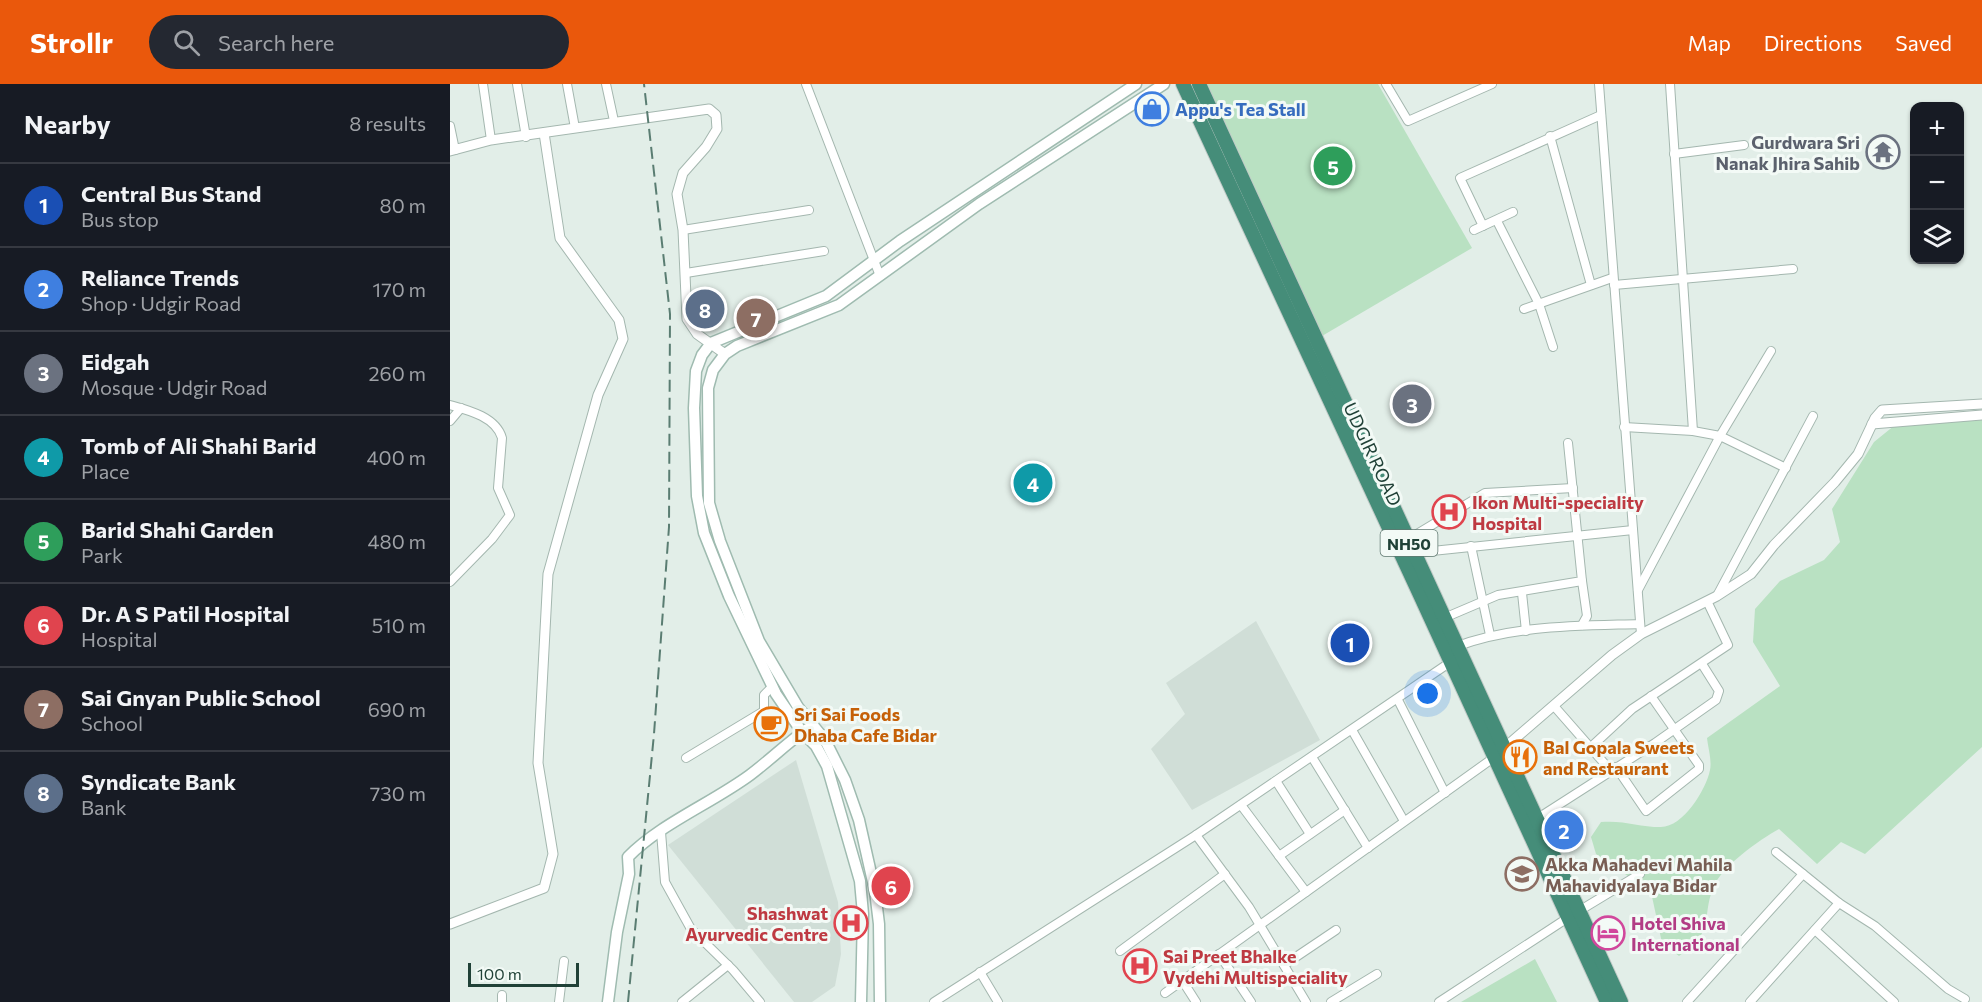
<!DOCTYPE html>
<meta charset="utf-8">
<style>
:root{--surface:#171b24;--page:#242831;--text:#f1f3f6;--muted:#9ea1a6;--line:#363941;--accent:#ea580c}
body{margin:0;font-family:Commissioner,sans-serif;background:var(--page);color:var(--text)}
.controls{position:absolute;right:18px;top:18px;display:grid;overflow:hidden;border-radius:12px;box-shadow:0 2px 4px #0004}
.controls button{width:54px;height:54px;display:grid;place-items:center;padding:0;border:0;border-bottom:2px solid var(--line);background:var(--surface);color:var(--text);font:30px sans-serif}
.scale{position:absolute;left:18px;bottom:15px;width:111px;box-sizing:border-box;padding-left:6px;border:3px solid #204137;border-top:0;font-size:16px;line-height:21px;white-space:nowrap;color:#204137;-webkit-text-stroke:4px #f3faf6;paint-order:stroke}
.you{position:absolute;left:978px;top:610px;width:21px;height:21px;margin:-15px;border:4px solid #fff;border-radius:50%;background:#1a73e8;box-shadow:0 0 0 9px #1a73e833}
.badge{display:grid;place-items:center;width:39px;height:39px;border-radius:50%;background:var(--accent);color:#fff;font-size:20px;font-weight:700}
.pin{position:absolute;translate:-50% -50%;border:3px solid #fff;box-shadow:0 2px 6px #0006}
.list{margin:0;padding:0;list-style:none}
h2{display:flex;justify-content:space-between;align-items:center;height:78px;margin:0;padding:0 24px;font-size:26px}
h2 small{font-size:20px;font-weight:400;color:var(--muted)}
.list li{display:grid;grid-template-columns:39px 1fr auto;gap:18px;align-items:center;box-sizing:border-box;height:84px;padding:0 24px;border-top:2px solid var(--line)}
.list b{display:block;font-size:22px;white-space:nowrap}
.list p{margin:0;font-size:20px;white-space:nowrap;color:var(--muted)}
.list em{font-size:20px;font-style:normal;color:var(--muted)}
.icon{flex:none;width:33px;height:33px;fill:none;stroke:currentColor;stroke-width:2;stroke-linecap:round;stroke-linejoin:round}
.map{position:relative;flex:none;width:1532px;height:918px;overflow:hidden}
header{display:flex;align-items:center;gap:36px;box-sizing:border-box;height:84px;padding:0 30px;background:var(--accent);color:#fff}
header strong{font-size:28px}
nav{display:flex;gap:33px;margin-inline-start:auto;font-size:21px}
.search{width:420px;height:54px;background:var(--page);display:flex;align-items:center;gap:15px;box-sizing:border-box;padding:0 21px;border-radius:33px;color:var(--muted);font-size:22px}
main{display:flex}
aside{flex:1;background:var(--surface)}
.map>svg:first-child{display:block}
.built{fill:#d0ded7}
.green{fill:#b9e1c2}
.lines{fill:none;stroke-linecap:round;stroke-linejoin:round}
.minor-casing{stroke:#a4b7af;stroke-width:10}
.tertiary-casing{stroke:#a4b7af;stroke-width:11}
.secondary-casing{stroke:#9fbbb0;stroke-width:13}
.trunk-casing{stroke:#c1cac7;stroke-width:16}
.minor{stroke:#fff;stroke-width:8}
.tertiary{stroke:#fff;stroke-width:9}
.secondary{stroke:#fff;stroke-width:10}
.trunk{stroke:#458d79;stroke-width:14}
.rail{stroke:#5a7d72;stroke-width:2;stroke-dasharray:12 6;stroke-linecap:butt}
.labels{text-anchor:middle;dominant-baseline:central;stroke-width:6;stroke-linejoin:round;paint-order:stroke}
.shield{fill:#f3faf6;stroke:#5f7870;stroke-width:1.5}
.shield-label{font-size:16px;font-weight:bold;fill:#204137}
.shop-label{font-size:18px;font-weight:bold;fill:#366cbe;stroke:#f3faf6;text-anchor:start}
.worship-label{font-size:18px;font-weight:bold;fill:#5b616d;stroke:#f3faf6;text-anchor:end}
.street-label{font-size:18px;fill:#204137;stroke:#f3faf6}
.health-label{font-size:18px;font-weight:bold;fill:#be3a42;stroke:#f3faf6;text-anchor:start}
.food-label{font-size:18px;font-weight:bold;fill:#c56008;stroke:#f3faf6;text-anchor:start}
.education-label{font-size:18px;font-weight:bold;fill:#785e54;stroke:#f3faf6;text-anchor:start}
.hotel-label{font-size:18px;font-weight:bold;fill:#b23c85;stroke:#f3faf6;text-anchor:start}
</style>
<header>
<strong>Strollr</strong>
<div class="search"><svg class="icon" aria-label="search" viewBox="0 0 24 24"><circle cx="10" cy="10" r="6"/><path d="M15 15l6 6"/></svg>Search here</div>
<nav><a>Map</a><a>Directions</a><a>Saved</a></nav>
</header>
<main>
<aside>
<h2>Nearby<small>8 results</small></h2>
<ul class="list">
<li><span class="badge" style="background:#1a4fb4">1</span><div><b>Central Bus Stand</b><p>Bus stop</p></div><em>80 m</em></li>
<li><span class="badge" style="background:#3f7fe0">2</span><div><b>Reliance Trends</b><p>Shop · Udgir Road</p></div><em>170 m</em></li>
<li><span class="badge" style="background:#6b7280">3</span><div><b>Eidgah</b><p>Mosque · Udgir Road</p></div><em>260 m</em></li>
<li><span class="badge" style="background:#0f9aa8">4</span><div><b>Tomb of Ali Shahi Barid</b><p>Place</p></div><em>400 m</em></li>
<li><span class="badge" style="background:#2e9e5b">5</span><div><b>Barid Shahi Garden</b><p>Park</p></div><em>480 m</em></li>
<li><span class="badge" style="background:#e0444e">6</span><div><b>Dr. A S Patil Hospital</b><p>Hospital</p></div><em>510 m</em></li>
<li><span class="badge" style="background:#8d6e63">7</span><div><b>Sai Gnyan Public School</b><p>School</p></div><em>690 m</em></li>
<li><span class="badge" style="background:#5c6f8a">8</span><div><b>Syndicate Bank</b><p>Bank</p></div><em>730 m</em></li>
</ul>
</aside>
<div class="map">
<svg width="1532" height="918" viewBox="0 0 1532 918">
<rect width="100%" height="100%" fill="#e2eee8"/>
<g class="built">
<polygon points="806,537 870,656 742,726 701,665 735,630 716,599"/>
<polygon points="346,676 388,818 391,870 385,902 362,918 344,918 218,761"/>
</g>
<g class="green">
<polygon points="751,0 928,0 1022,164 872,252"/>
<path d="M1532,336v327l-117,107 -24,-12 -24,22 -38,-35c-20,11 -57,37 -66,59 -12,32 3,43 -34,68l-17,-13 -11,-51 -55,-38 -5,-17 10,-15c23,-2 38,5 60,5 22,0 45,-37 49,-57 2,-9 -2,-23 -3,-32l73,-52 -27,-44 2,-33 25,-28 44,-21 16,-18 -8,-33 42,-67 21,-17z"/>
<polygon points="1085,875 1107,918 1011,918"/>
</g>
<g class="lines">
<defs>
<g id="minor">
<polyline points="33,0 41,56"/>
<polyline points="67,0 76,53"/>
<polyline points="117,0 125,44"/>
<polyline points="156,0 164,37"/>
<polyline points="356,0 430,192"/>
<polyline points="936,0 958,37 1042,0"/>
<polyline points="1149,0 1191,550"/>
<polyline points="0,42 5,66"/>
<polyline points="1100,52 1141,201"/>
<polyline points="1224,70 1294,61"/>
<polyline points="1047,137 1089,220 1103,263"/>
<polyline points="1033,142 1010,94 1151,31"/>
<polyline points="233,146 359,126"/>
<polyline points="1024,146 1063,128"/>
<polyline points="236,189 374,167"/>
<polyline points="1164,201 1343,185"/>
<polyline points="1074,225 1162,194"/>
<path d="M0,321c18,5 46,12 52,33l-4,50 12,27 -18,24 -42,43"/>
<polyline points="0,337 11,324"/>
<polyline points="1174,343 1243,347 1220,0"/>
<polyline points="1243,347 1270,352 1336,384"/>
<polyline points="957,456 1035,409 1123,404"/>
<polyline points="1021,462 1040,551"/>
<polyline points="963,469 1183,446"/>
<polyline points="1188,506 1270,352 1321,267"/>
<polyline points="1072,509 1076,547"/>
<polyline points="1268,510 1363,332"/>
<polyline points="994,534 1048,511 1132,497 1118,359"/>
<polyline points="1132,541 1137,532 1132,497"/>
<path d="M1005,563c58,-22 123,-21 185,-23"/>
<polyline points="948,616 995,709"/>
<polyline points="1104,622 1161,687"/>
<polyline points="902,646 954,737"/>
<polyline points="1141,663 1182,625 1278,561 1257,517"/>
<polyline points="862,673 918,764"/>
<polyline points="236,674 314,627 314,611 323,602"/>
<polyline points="1166,683 1196,727 1249,685 1249,681 1201,612"/>
<polyline points="826,697 860,750"/>
<polyline points="791,721 856,808"/>
<polyline points="1088,734 1205,659 1266,616 1269,607 1252,580"/>
<polyline points="211,748 215,798 241,845 283,886 310,918"/>
<polyline points="746,751 799,823 856,918"/>
<polyline points="1326,768 1389,819 1425,842 1498,905 1515,915"/>
<polyline points="829,772 895,726"/>
<polyline points="1365,846 1444,918"/>
<polyline points="670,867 775,790"/>
<polyline points="769,870 801,918"/>
<polyline points="834,881 886,846"/>
<polyline points="530,888 548,918"/>
<polyline points="732,896 746,918"/>
<polyline points="715,909 1046,672"/>
<polyline points="52,911 52,918"/>
<polyline points="109,918 114,877"/>
<polyline points="232,918 278,881"/>
<polyline points="484,918 746,751 1002,577"/>
<polyline points="881,918 927,890"/>
<polyline points="989,918 1119,833 1190,790"/>
<polyline points="1237,918 1353,790"/>
<polyline points="1300,918 1389,819"/>
</g>
<g id="tertiary">
<polyline points="0,67 41,56 259,25 266,31 267,45 256,63 233,89 227,110 233,146 237,235 247,250 275,270"/>
<polyline points="1422,340 1532,331"/>
<polyline points="1052,666 1162,571 1191,550 1267,512 1301,490 1324,461 1385,398 1408,370 1425,334 1432,326 1532,320"/>
<polyline points="0,840 94,804 103,770 88,679 98,490 148,311 173,255 169,236 110,154 94,49"/>
</g>
<g id="secondary">
<path d="M158,918l9,-70 12,-58 -1,-17c32,-33 84,-54 122,-82 20,-15 37,-32 57,-46"/>
<polyline points="411,918 413,830 410,797 377,682 366,662 352,648 326,610 279,512 254,449 247,412 244,324 246,287 252,271 261,259 376,212 450,157 686,0"/>
<polyline points="430,918 429,840 425,807 409,736 395,696 375,656 348,623 309,557 270,457 259,419 258,304 263,286 275,270 287,262 389,221 529,120 714,0"/>
</g>
<g id="trunk">
<path d="M733,0c141,306 285,611 424,918"/>
<polyline points="749,0 1171,918"/>
</g>
</defs>
<use href="#minor" class="minor-casing"/>
<use href="#tertiary" class="tertiary-casing"/>
<use href="#secondary" class="secondary-casing"/>
<use href="#trunk" class="trunk-casing"/>
<use href="#minor" class="minor"/>
<use href="#tertiary" class="tertiary"/>
<use href="#secondary" class="secondary"/>
<use href="#trunk" class="trunk"/>
<polyline class="rail" points="178,918 204,650 219,443 220,230 194,0"/>
</g>
<defs>
<symbol id="shop-ring" viewBox="-11 -11 22 22"><circle r="9.5" fill="#f3faf6" stroke="#3f7fe0" stroke-width="1.5"/><path d="M-5-2.5h2.3a2.7 3.5 0 0 1 5.4 0H5L5.5 6h-11ZM-1.5-2.5h3a1.5 2.3 0 0 0-3 0Z" fill="#3f7fe0"/></symbol>
<symbol id="temple-ring" viewBox="-11 -11 22 22"><circle r="9.5" fill="#f3faf6" stroke="#6b7280" stroke-width="1.5"/><path d="M0-6L5-2H3V0L6.5 2.5H4V6H1.5V3h-3V6H-4V2.5H-6.5L-3 0V-2H-5Z" fill="#6b7280"/></symbol>
<symbol id="hospital-ring" viewBox="-11 -11 22 22"><circle r="9.5" fill="#f3faf6" stroke="#e0444e" stroke-width="1.5"/><path d="M-5-5h3v3.5h4V-5h3V5h-3V1.5h-4V5h-3Z" fill="#e0444e"/></symbol>
<symbol id="cafe-ring" viewBox="-11 -11 22 22"><circle r="9.5" fill="#f3faf6" stroke="#e8710a" stroke-width="1.5"/><path d="M-5.5-4.5H6V0H3Q3 3.5 0 3.5H-2.5Q-5.5 3.5-5.5 0ZM3-3.2v2h1.7v-2ZM-6 4.5H4V6H-6Z" fill="#e8710a"/></symbol>
<symbol id="restaurant-ring" viewBox="-11 -11 22 22"><circle r="9.5" fill="#f3faf6" stroke="#e8710a" stroke-width="1.5"/><path d="M-5-6h1v4h1v-4h1v4h1v-4h1v5L-1.5 .5V6h-2V.5L-5-1ZM5-6V6H3V1.5H1.5Q1.5-4 5-6Z" fill="#e8710a"/></symbol>
<symbol id="university-ring" viewBox="-11 -11 22 22"><circle r="9.5" fill="#f3faf6" stroke="#8d6e63" stroke-width="1.5"/><path d="M0-5L7-2L0 1L-7-2ZM-4 1L0 2.5L4 1V4Q0 6-4 4Z" fill="#8d6e63"/></symbol>
<symbol id="hotel-ring" viewBox="-11 -11 22 22"><circle r="9.5" fill="#f3faf6" stroke="#d1479c" stroke-width="1.5"/><path d="M-6-4.5h1.5V1H6V5H4.5V3h-9V5H-6ZM-4 0a1.8 1.8 0 1 1 3.6 0ZM.5 0V-2.5h3Q6-2.5 6 0Z" fill="#d1479c"/></symbol>
</defs>
<g fill-rule="evenodd">
<use href="#shop-ring" x="683" y="6" width="38" height="38"/>
<use href="#temple-ring" x="1414" y="49" width="38" height="38"/>
<use href="#hospital-ring" x="980" y="409" width="38" height="38"/>
<use href="#cafe-ring" x="302" y="621" width="38" height="38"/>
<use href="#restaurant-ring" x="1051" y="654" width="38" height="38"/>
<use href="#university-ring" x="1053" y="771" width="38" height="38"/>
<use href="#hospital-ring" x="382" y="820" width="38" height="38"/>
<use href="#hotel-ring" x="1139" y="830" width="38" height="38"/>
<use href="#hospital-ring" x="671" y="863" width="38" height="38"/>
</g>
<g class="labels">
<rect class="shield" x="930.5" y="446" width="57" height="26" rx="4.5"/>
<g class="shield-label">
<text x="959" y="459">NH50</text>
</g>
<g class="shop-label">
<text x="725" y="25">Appu's Tea Stall</text>
</g>
<g class="worship-label">
<text x="1410" y="58">Gurdwara Sri<tspan x="1410" dy="21">Nanak Jhira Sahib</tspan></text>
</g>
<g class="street-label">
<text transform="translate(923 370) rotate(65)">UDGIR ROAD</text>
</g>
<g class="health-label">
<text x="1022" y="418">Ikon Multi-speciality<tspan x="1022" dy="21">Hospital</tspan></text>
<text x="378" y="829" text-anchor="end">Shashwat<tspan x="378" dy="21">Ayurvedic Centre</tspan></text>
<text x="713" y="872">Sai Preet Bhalke<tspan x="713" dy="21">Vydehi Multispeciality</tspan></text>
</g>
<g class="food-label">
<text x="344" y="630">Sri Sai Foods<tspan x="344" dy="21">Dhaba Cafe Bidar</tspan></text>
<text x="1093" y="663">Bal Gopala Sweets<tspan x="1093" dy="21">and Restaurant</tspan></text>
</g>
<g class="education-label">
<text x="1095" y="780">Akka Mahadevi Mahila<tspan x="1095" dy="21">Mahavidyalaya Bidar</tspan></text>
</g>
<g class="hotel-label">
<text x="1181" y="839">Hotel Shiva<tspan x="1181" dy="21">International</tspan></text>
</g>
</g>
</svg>
<div class="controls">
<button>+</button>
<button>−</button>
<button><svg class="icon" aria-label="layers" viewBox="0 0 24 24"><path d="M12 4l9 5-9 5-9-5zM3 14l9 5 9-5"/></svg></button>
</div>
<div class="scale">100 m</div>
<div class="you"></div>
<div class="pin badge" style="left:900px;top:559px;background:#1a4fb4">1</div>
<div class="pin badge" style="left:1114px;top:746px;background:#3f7fe0">2</div>
<div class="pin badge" style="left:962px;top:320px;background:#6b7280">3</div>
<div class="pin badge" style="left:583px;top:399px;background:#0f9aa8">4</div>
<div class="pin badge" style="left:883px;top:82px;background:#2e9e5b">5</div>
<div class="pin badge" style="left:441px;top:802px;background:#e0444e">6</div>
<div class="pin badge" style="left:306px;top:234px;background:#8d6e63">7</div>
<div class="pin badge" style="left:255px;top:225px;background:#5c6f8a">8</div>
</div>
</main>
